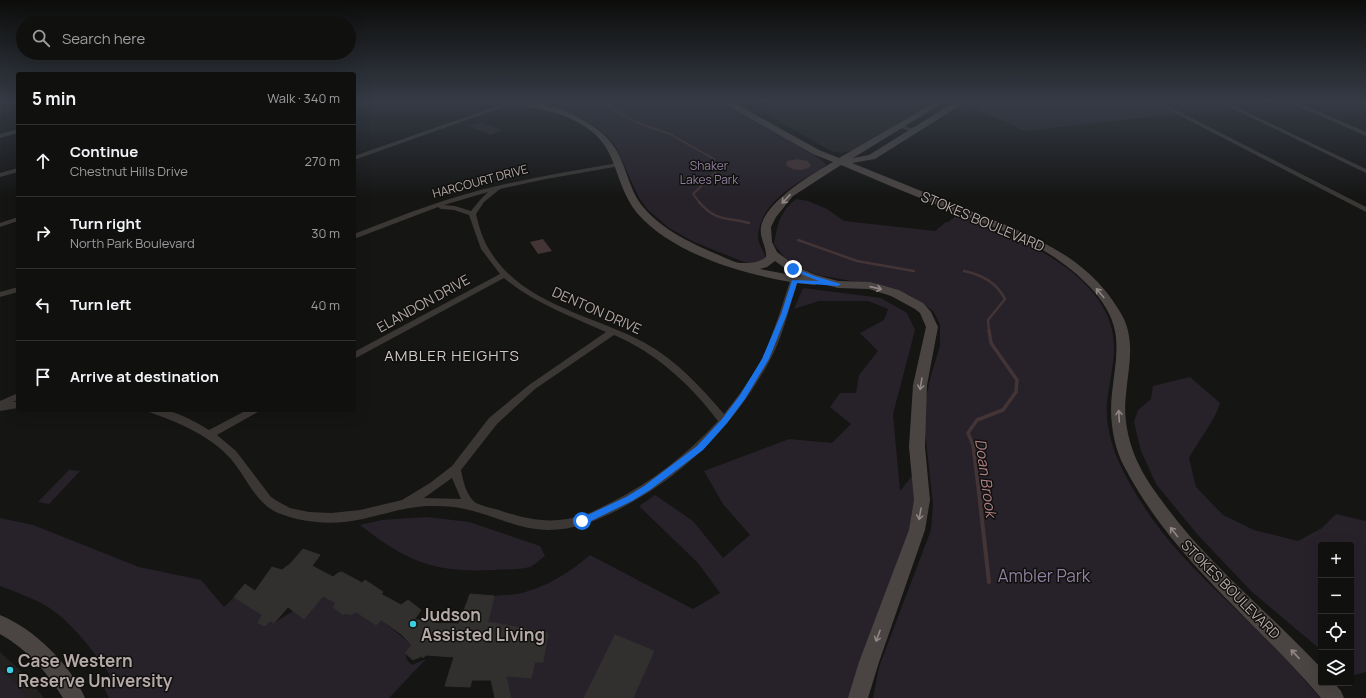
<!DOCTYPE html>
<meta charset="utf-8">
<style>
:root{--surface:#10100f;--page:#191918;--text:#f1f3f6;--muted:#9c9d9e;--line:#30302f}
body{margin:0;font-family:Manrope,sans-serif;background:var(--page);color:var(--text)}
.controls{position:absolute;right:12px;bottom:12px;display:grid;overflow:hidden;border-radius:4px;box-shadow:0 4px 16px #0002}
.controls button{width:36px;height:36px;display:grid;place-items:center;padding:0;border:0;border-bottom:1px solid var(--line);background:var(--surface);color:var(--text);font:20px sans-serif}
.stop{position:absolute;width:12px;height:12px;margin:-9px;border:3px solid #1a73e8;border-radius:50%;background:#fff}
.stop.end{background:#1a73e8;border-color:#fff;box-shadow:0 1px 4px #0008}
.list{margin:0;padding:0;list-style:none}
h2{display:flex;justify-content:space-between;align-items:center;height:52px;margin:0;padding:0 16px;font-size:17px}
h2 small{font-size:13px;font-weight:400;color:var(--muted)}
.list li{display:grid;grid-template-columns:26px 1fr auto;gap:12px;align-items:center;box-sizing:border-box;height:72px;padding:0 16px;border-top:1px solid var(--line)}
.list b{display:block;font-size:15px;white-space:nowrap}
.list p{margin:0;font-size:13px;white-space:nowrap;color:var(--muted)}
.list em{font-size:13px;font-style:normal;color:var(--muted)}
.icon{flex:none;width:22px;height:22px;fill:none;stroke:currentColor;stroke-width:2;stroke-linecap:round;stroke-linejoin:round}
.map{position:relative;flex:none;width:1366px;height:698px;overflow:hidden}
.search{position:absolute;background:var(--surface);box-shadow:0 4px 16px #0002;left:16px;top:16px;width:340px;height:44px;display:flex;align-items:center;gap:10px;box-sizing:border-box;padding:0 14px;border-radius:22px;color:var(--muted);font-size:15px}
.panel{position:absolute;background:var(--surface);box-shadow:0 4px 16px #0002;left:16px;top:72px;width:340px;height:340px;border-radius:4px}
.map>svg:first-child{display:block}
.built{fill:#222120}
.green{fill:#27222a}
.water{fill:#433435}
.lines{fill:none;stroke-linecap:round;stroke-linejoin:round}
.stream-far3{stroke:#433435;stroke-width:2}
.stream-far2{stroke:#433435;stroke-width:2.5}
.stream-far1{stroke:#433435;stroke-width:3.5}
.stream{stroke:#433435;stroke-width:4}
.building{fill:#31302f;stroke:#31302e}
.street{fill:#3a3735;fill-rule:evenodd}
.secondary{fill:#4a4543;fill-rule:evenodd}
.oneway{stroke:#908684}
.route{fill:#1a73e8}
.poi-dot{fill:#3dcde4;stroke:#10100f;stroke-width:1.5}
.labels{text-anchor:middle;dominant-baseline:central;stroke-width:3;stroke-linejoin:round;paint-order:stroke}
.far-park-label{font-size:12px;fill:#907f9e;stroke:#10100f}
.far-street-label{font-size:12px;fill:#b5a9a7;stroke:#10100f}
.street-label{font-size:14px;fill:#b5a9a7;stroke:#10100f}
.neighbourhood-label{font-size:15px;letter-spacing:1px;fill:#d1c9c7;stroke:#10100f}
.water-label{font-size:15px;font-style:italic;fill:#ae8083;stroke:#10100f}
.near-park-label{font-size:17px;fill:#907f9e;stroke:#10100f}
.near-poi-label{font-size:17px;font-weight:bold;fill:#b5a9a7;stroke:#10100f;text-anchor:start}
</style>
<div class="map">
<svg width="1366" height="698" viewBox="0 0 1366 698">
<rect width="100%" height="100%" fill="#151514"/>
<g class="built">
<polygon points="781,101 936,101 851,151 842,153 831,151 758,109"/>
<polygon points="0,652 26,676 44,698 0,698"/>
</g>
<g class="green">
<path d="M523,101h197l24,12 75,45 7,6 -3,4c-25,14 -64,35 -65,69 0,8 8,16 8,23l-14,3 -8,-1 -50,-20 -25,-14 -21,-18 -9,-12 -23,-51c-21,-30 -60,-39 -93,-46z"/>
<polygon points="976,101 1149,101 1175,114 1025,131 969,105"/>
<polygon points="481,122 502,130 491,135 469,126"/>
<path d="M796,199l12,2 19,8 17,12 91,10 11,-9h2l11,-8c55,22 156,60 155,134 0,18 -5,36 -7,54 -3,37 17,74 36,103 29,46 70,82 109,120 24,23 47,47 68,73h-447l6,-31 52,-137 2,-26 -10,-91 7,-34 10,-33v-22l-7,-13 -22,-15 -15,-7 -78,-14 -20,-8 -14,-10 -10,-13c3,-18 6,-33 22,-45z"/>
<path d="M803,288l78,10 26,15 8,17 -22,84 7,77 19,-24 3,33 -64,198h-225l21,-47 -70,47h-73l-5,-22 25,2 4,-16h8l5,-29 -49,-9 -4,8 -9,-1 8,-35c9,-1 19,-1 28,-3 26,-7 48,-21 68,-38l103,54 27,-16 -22,-30 -59,-57 16,-11 38,26 30,37 27,-23 -27,-31 -19,-33 85,-32 43,4 19,-19 -21,-17 10,-14h16l3,-18 19,-24 -18,-18 24,-13 4,-11 -20,-8h-49l-25,8z"/>
<path d="M1190,377l30,26c-5,18 -22,38 -31,55l7,29 27,28 31,15 44,11 24,-13 14,-14 30,7v151l-15,4v-131h-30v105l-70,-59 -54,-57 -41,-50 -15,-33 -7,-29 4,-12 13,-11 2,-13z"/>
<polygon points="69,470 80,471 49,504 38,502"/>
<path d="M427,517l42,5 71,24 5,10c-5,3 -10,9 -15,11 -10,3 -27,2 -37,3 -59,3 -87,-9 -133,-45l22,-5z"/>
<path d="M0,518l33,7 106,42 62,13 23,27 10,-10 28,18 -4,8 6,2 6,-4 4,2 19,-12 11,7 19,-22 13,7 -3,4 10,8 2,-2 5,2 6,-3 20,13 5,-5 31,25 -7,8 2,7 5,5 14,-6 -37,39h-280l-7,-14 8,-9c-18,-25 -36,-51 -62,-68 -15,-9 -32,-15 -48,-21z"/>
<polygon points="0,670 15,682 27,698 0,698"/>
</g>
<g class="water">
<path d="M797,159l11,2 3,5c-8,6 -18,5 -25,-1l1,-4z"/>
<polygon points="543,239 552,251 538,254 530,242"/>
</g>
<g class="lines">
<polyline class="stream-far3" points="602,101 620,114 640,124 670,134 714,159 716,172 693,194 700,203"/>
<g class="stream-far2">
<path d="M699,202c17,20 28,15 50,21"/>
<polyline points="798,240 857,261 914,271"/>
<path d="M964,271c18,4 32,11 41,28l-17,21 1,11"/>
</g>
<polyline class="stream-far1" points="979,494 973,445 968,433 977,420 1003,410 1016,392 1017,380 991,343 989,330"/>
<polyline class="stream" points="979,493 989,582"/>
</g>
<g class="building">
<polygon points="303,549 320,555 312,566 333,577 338,573 342,572 362,583 365,580 383,592 381,594 401,605 408,600 421,610 414,620 435,620 434,623 459,624 470,594 494,596 488,622 548,633 543,662 535,662 531,678 506,676 511,698 495,698 491,680 472,680 470,687 445,686 454,657 426,655 423,658 422,656 413,660 405,653 412,645 401,634 381,620 376,625 356,612 350,615 345,613 343,615 333,607 336,603 323,596 304,619 288,607 274,623 270,621 265,626 258,623 262,615 234,597 245,584 255,591 272,567 282,570 290,564"/>
<polygon points="615,635 654,651 633,698 584,698"/>
</g>
<g class="lines">
<g class="street">
<polygon points="367,101 374,101 354,109 354,105"/>
<polygon points="512,101 517,102 354,160 354,156"/>
<polygon points="1152,101 1158,101 1366,207 1366,212"/>
<polygon points="1217,101 1223,101 1366,169 1366,173"/>
<polygon points="1287,101 1294,101 1366,132 1366,136"/>
<polygon points="1349,101 1357,101 1366,102 1366,106"/>
<polygon points="898,125 902,125 916,130 913,132 898,127"/>
<polygon points="18,129 18,133 0,138 0,134"/>
<path d="M618,163l2,1v2l-74,13 -46,10 -16,13 -8,12c3,13 7,26 14,37 33,54 103,64 155,92 31,17 56,44 79,71 15,-19 31,-40 41,-62 10,-23 17,-47 25,-71l4,-2 4,2c-9,27 -15,56 -29,81 -35,64 -86,115 -151,148 -22,11 -44,20 -70,20 -28,0 -53,-14 -79,-20 -14,-4 -28,-4 -41,-4 -23,1 -43,8 -65,13 -27,6 -58,5 -85,-6 -23,-10 -32,-37 -48,-55 -21,-23 -52,-36 -81,-46l-2,-2c5,0 11,-1 16,0 15,2 33,12 46,20l38,-20h13l-2,2 -41,23 19,16 35,46 6,4 13,7 19,4 22,1 29,-3 42,-10 28,-17 22,-17 37,-48 40,-33 77,-53c-36,-16 -72,-29 -102,-54l-150,81v-7l146,-78 -19,-25 -12,-34 -15,-5 -13,-1 -3,-2 -84,32v-5c48,-19 97,-38 147,-49 39,-9 78,-15 117,-22zM488,192l-8,8 -9,11 -16,-5 -11,-1zM614,335c42,18 76,49 104,86 -32,34 -66,61 -108,82 -14,7 -27,14 -43,16 -23,4 -46,-1 -68,-9 -7,-2 -17,-4 -23,-7 -10,-7 -13,-23 -15,-33l36,-46 38,-35zM452,478l9,21 -37,-1z"/>
<polygon points="18,168 18,172 0,177 0,173"/>
<polygon points="18,217 18,221 0,227 0,223"/>
<polygon points="18,287 18,292 0,297 0,292"/>
<polygon points="18,393 18,400 13,402 18,402 18,408 0,411 0,401"/>
</g>
<g class="secondary">
<path d="M502,101c33,-6 95,17 113,47 12,19 14,43 29,60 20,23 49,36 77,48 5,2 14,7 20,7 9,0 18,0 25,-6 1,-10 -7,-19 -5,-30 4,-25 51,-53 72,-65l-20,-8 -90,-51 -1,-2h9l88,49 20,8 98,-57h9l-93,57 16,-3 87,-54h9l-1,2 -89,56 -23,4c35,14 69,28 104,42 56,23 121,43 157,96 6,9 13,19 15,30 5,21 0,41 -2,63 -3,23 2,48 12,69 6,13 15,26 24,38 45,63 107,111 159,167v15h13l7,8 3,7h-23c-67,-79 -147,-137 -196,-230 -12,-22 -16,-50 -13,-75 2,-21 7,-41 3,-62 -7,-39 -57,-75 -91,-91 -25,-12 -53,-21 -79,-32 -35,-14 -69,-28 -104,-43l-48,31 -17,21 -5,10 1,15 5,10 20,15 19,8 22,6 32,1 29,8 24,13 8,9 7,15 -11,58 -2,62 5,53 -5,30 -46,132 -11,36h-20l11,-36 50,-132 5,-30 -5,-53 4,-62 13,-58 -6,-14 -5,-4 -24,-13 -22,-7 -31,-1 -19,-5 -5,2c-56,-6 -138,-27 -177,-72 -14,-17 -18,-38 -27,-58 -17,-38 -67,-47 -104,-52zM775,261l14,10 13,6 -42,-8 7,-2z"/>
<path d="M0,615c33,13 71,50 85,83h-22c-16,-26 -36,-49 -63,-64z"/>
</g>
</g>
<defs><path id="oneway-shaft" d="M-6 0H5M1.5-3L5.5 0L1.5 3" fill="none" stroke-width="1.6" stroke-linecap="round" stroke-linejoin="round"/></defs>
<g class="oneway">
<use href="#oneway-shaft" transform="translate(786 199) rotate(133)"/>
<use href="#oneway-shaft" transform="translate(876 288) rotate(13)"/>
<use href="#oneway-shaft" transform="translate(1100 293) rotate(-130)"/>
<use href="#oneway-shaft" transform="translate(921 384) rotate(99)"/>
<use href="#oneway-shaft" transform="translate(1119 416) rotate(-93)"/>
<use href="#oneway-shaft" transform="translate(920 514) rotate(100)"/>
<use href="#oneway-shaft" transform="translate(1174 532) rotate(-128)"/>
<use href="#oneway-shaft" transform="translate(878 636) rotate(110)"/>
<use href="#oneway-shaft" transform="translate(1295 654) rotate(-133)"/>
</g>
<linearGradient id="sky" x2="0" y2="1"><stop stop-color="#0c0c0b"/><stop offset="0.51" stop-color="#353b45"/><stop offset="1" stop-color="#353b45" stop-opacity="0"/></linearGradient>
<rect width="1366" height="198" fill="url(#sky)"/>
<polygon class="route" points="791,268 795,268 814,276 841,284 838,286 797,283 787,314 769,359 745,399 727,423 703,450 650,490 632,501 585,524 579,524 578,521 579,519 626,497 644,486 697,446 722,419 740,395 762,359 781,314 792,280 819,281 791,270"/>
<g class="poi-dot">
<circle cx="413" cy="624" r="4"/>
<circle cx="10" cy="670" r="4"/>
</g>
<g class="labels">
<g class="far-park-label">
<text x="709" y="165">Shaker<tspan x="709" dy="14">Lakes Park</tspan></text>
</g>
<g class="far-street-label">
<text transform="translate(480 181) rotate(-15)">HARCOURT DRIVE</text>
</g>
<g class="street-label">
<text transform="translate(983 221) rotate(23)">STOKES BOULEVARD</text>
<text transform="translate(423 303) rotate(-29)">ELANDON DRIVE</text>
<text transform="translate(597 310) rotate(24)">DENTON DRIVE</text>
<text transform="translate(1231 589) rotate(45)">STOKES BOULEVARD</text>
</g>
<g class="neighbourhood-label">
<text x="452" y="355">AMBLER HEIGHTS</text>
</g>
<g class="water-label">
<text transform="translate(986 478) rotate(82)">Doan Brook</text>
</g>
<g class="near-park-label">
<text x="1044" y="575">Ambler Park</text>
</g>
<g class="near-poi-label">
<text x="421" y="614">Judson<tspan x="421" dy="20">Assisted Living</tspan></text>
<text x="18" y="660">Case Western<tspan x="18" dy="20">Reserve University</tspan></text>
</g>
</g>
</svg>
<div class="controls">
<button>+</button>
<button>−</button>
<button><svg class="icon" aria-label="locate" viewBox="0 0 24 24"><circle cx="12" cy="12" r="6"/><path d="M12 2v4M12 18v4M2 12h4M18 12h4"/></svg></button>
<button><svg class="icon" aria-label="layers" viewBox="0 0 24 24"><path d="M12 4l9 5-9 5-9-5zM3 14l9 5 9-5"/></svg></button>
</div>
<div class="stop" style="left:582px;top:521px"></div>
<div class="stop end" style="left:793px;top:269px"></div>
<div class="search"><svg class="icon" aria-label="search" viewBox="0 0 24 24"><circle cx="10" cy="10" r="6"/><path d="M15 15l6 6"/></svg>Search here</div>
<section class="panel">
<h2>5 min<small>Walk · 340 m</small></h2>
<ul class="list">
<li><svg class="icon" aria-label="ahead" viewBox="0 0 24 24"><path d="M12 20V5M6 11l6-6 6 6"/></svg><div><b>Continue</b><p>Chestnut Hills Drive</p></div><em>270 m</em></li>
<li><svg class="icon" aria-label="right" viewBox="0 0 24 24"><path d="M7 20v-9h11M14 6l5 5-5 5"/></svg><div><b>Turn right</b><p>North Park Boulevard</p></div><em>30 m</em></li>
<li><svg class="icon" aria-label="left" viewBox="0 0 24 24"><path d="M17 20v-9H6M10 6l-5 5 5 5"/></svg><div><b>Turn left</b></div><em>40 m</em></li>
<li><svg class="icon" aria-label="arrive" viewBox="0 0 24 24"><path d="M6 21V4h12l-3 4 3 4H6"/></svg><div><b>Arrive at destination</b></div></li>
</ul>
</section>
</div>
